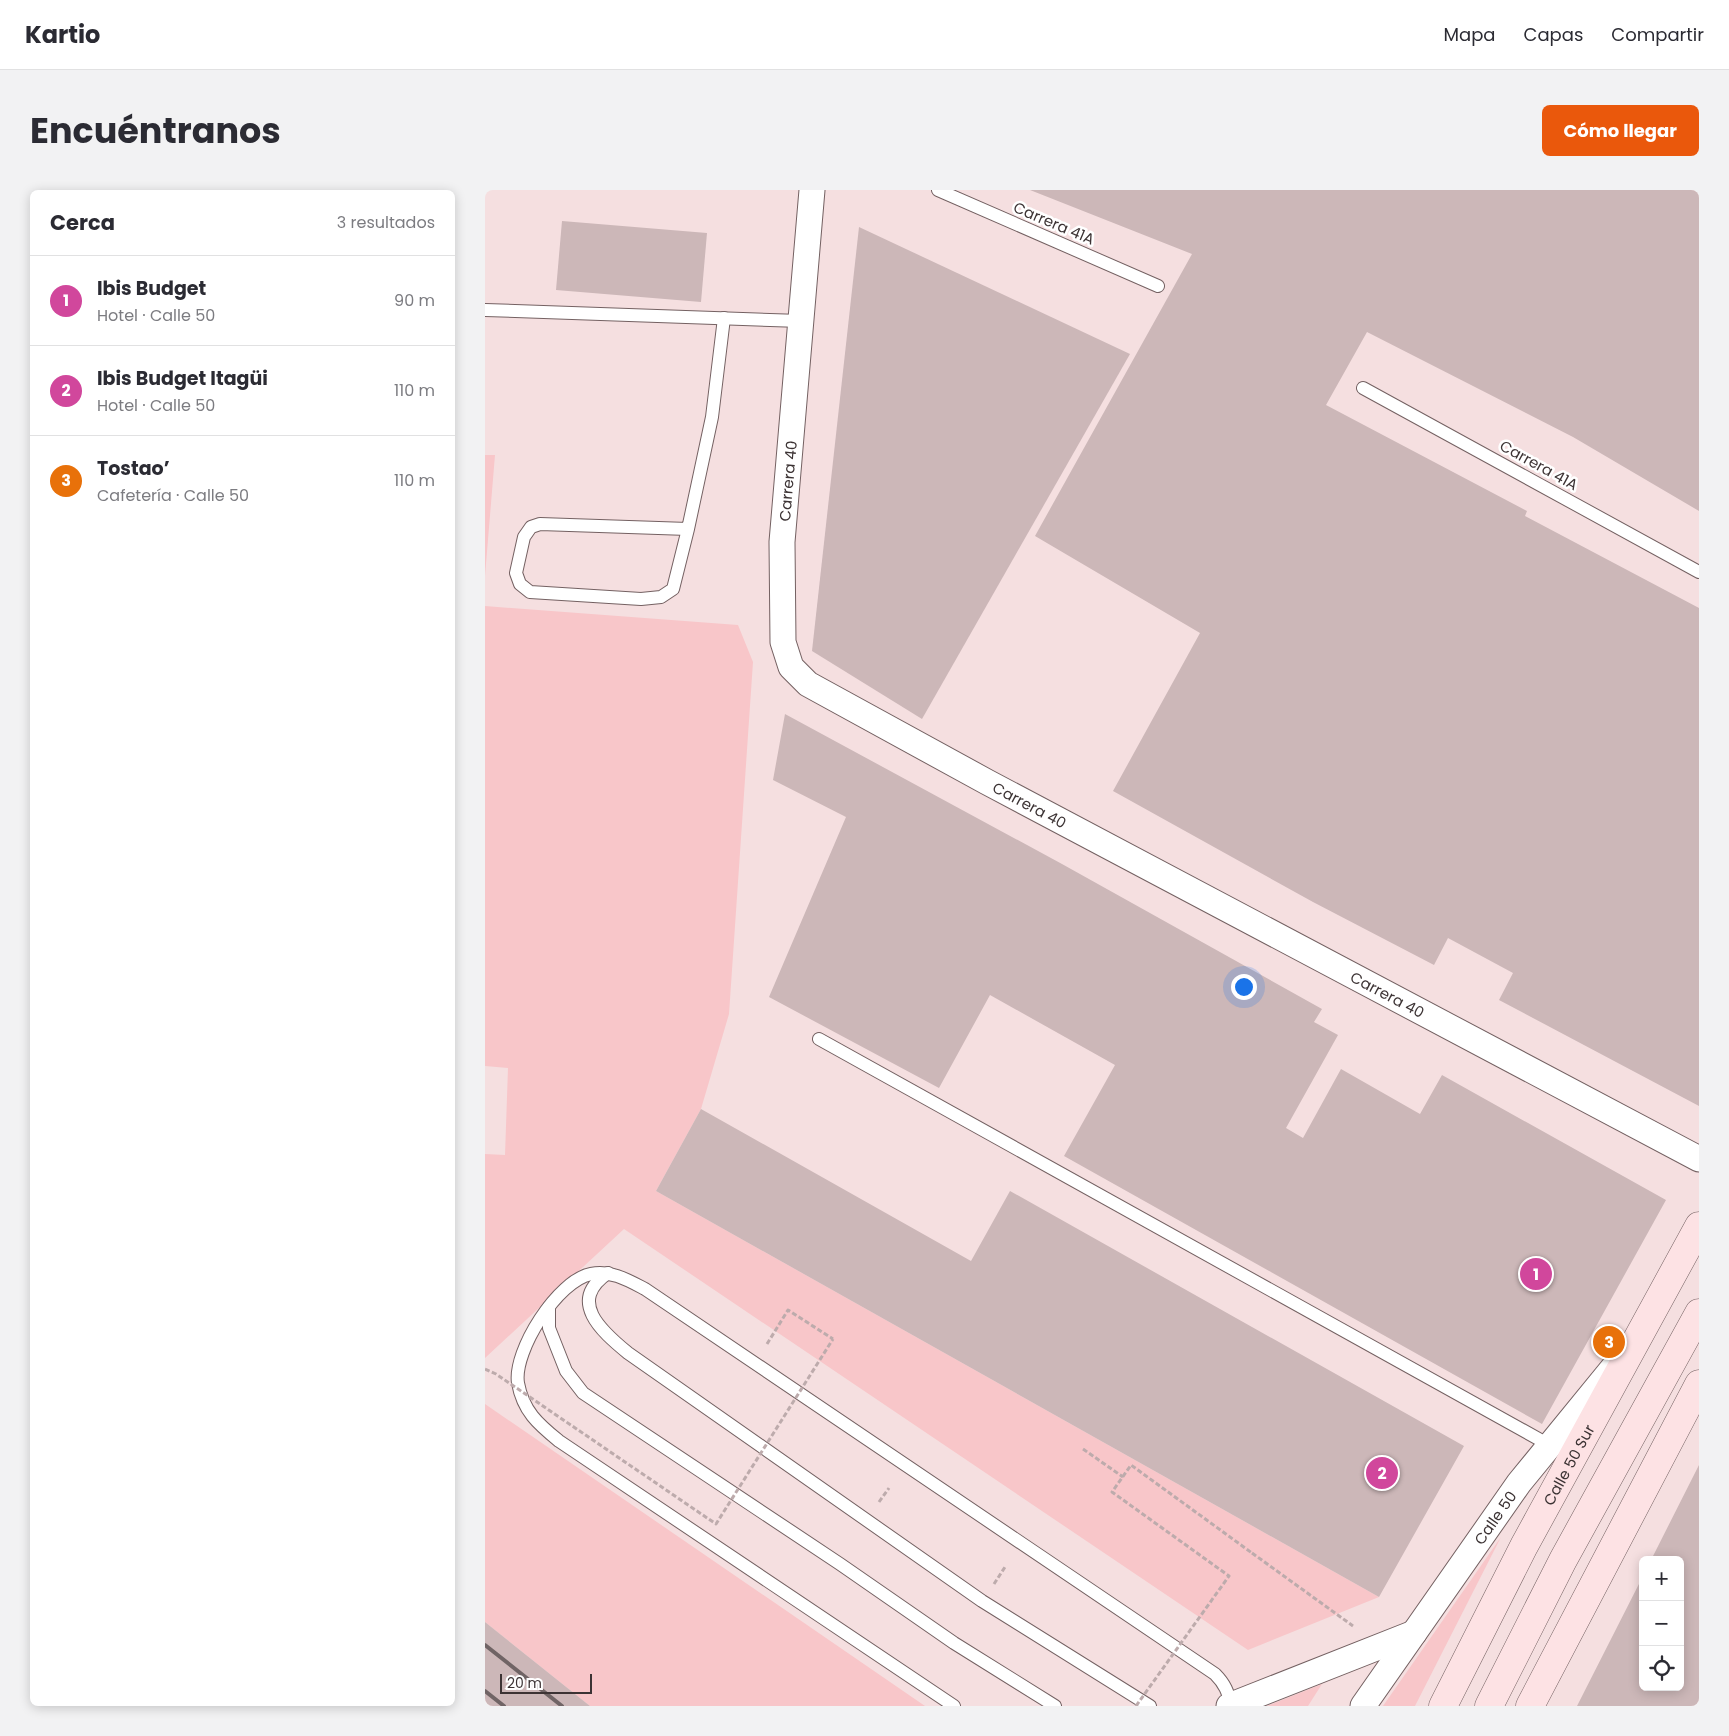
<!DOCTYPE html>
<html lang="es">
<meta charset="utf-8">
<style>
:root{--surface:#fff;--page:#f2f2f3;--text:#2b2b33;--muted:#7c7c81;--line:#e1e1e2;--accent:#ea580c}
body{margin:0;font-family:Poppins,sans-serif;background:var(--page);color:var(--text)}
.controls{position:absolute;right:15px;bottom:15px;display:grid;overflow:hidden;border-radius:8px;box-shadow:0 2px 12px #0003}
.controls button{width:45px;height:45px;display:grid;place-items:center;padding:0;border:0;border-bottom:1px solid var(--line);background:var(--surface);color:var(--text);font:25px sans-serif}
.scale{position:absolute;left:15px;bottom:12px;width:92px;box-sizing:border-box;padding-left:5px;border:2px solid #3c3334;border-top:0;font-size:14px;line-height:18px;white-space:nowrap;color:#3c3334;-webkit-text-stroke:4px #fff;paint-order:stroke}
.you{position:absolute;left:758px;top:796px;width:18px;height:18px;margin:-12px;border:4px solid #fff;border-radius:50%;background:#1a73e8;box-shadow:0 0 0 8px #1a73e833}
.badge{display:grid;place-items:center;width:32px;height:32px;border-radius:50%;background:var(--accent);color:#fff;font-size:16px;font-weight:700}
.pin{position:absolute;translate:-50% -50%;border:2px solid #fff;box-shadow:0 1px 5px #0006}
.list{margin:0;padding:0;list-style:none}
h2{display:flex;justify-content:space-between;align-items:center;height:65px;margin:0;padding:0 20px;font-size:21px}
h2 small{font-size:16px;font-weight:400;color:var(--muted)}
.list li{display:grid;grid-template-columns:32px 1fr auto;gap:15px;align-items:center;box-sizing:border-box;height:90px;padding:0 20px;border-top:1px solid var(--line)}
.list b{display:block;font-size:19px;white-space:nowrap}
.list p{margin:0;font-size:16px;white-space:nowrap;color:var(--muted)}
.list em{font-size:16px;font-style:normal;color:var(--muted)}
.icon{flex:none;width:28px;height:28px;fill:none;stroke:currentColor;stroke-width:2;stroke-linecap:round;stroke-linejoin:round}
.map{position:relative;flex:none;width:1214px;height:1516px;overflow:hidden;border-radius:8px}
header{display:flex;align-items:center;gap:30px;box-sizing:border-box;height:70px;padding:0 25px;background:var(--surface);border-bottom:1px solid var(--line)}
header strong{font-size:24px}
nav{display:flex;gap:28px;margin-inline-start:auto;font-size:18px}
.intro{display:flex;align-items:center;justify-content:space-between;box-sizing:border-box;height:120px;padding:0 30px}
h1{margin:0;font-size:35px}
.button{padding:12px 22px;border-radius:8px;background:var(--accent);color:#fff;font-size:18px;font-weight:700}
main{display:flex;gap:30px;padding:0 30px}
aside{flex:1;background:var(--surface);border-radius:8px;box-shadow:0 2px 12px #0003}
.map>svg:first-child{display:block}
.green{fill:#f8c6c9}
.building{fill:#ccb7b8}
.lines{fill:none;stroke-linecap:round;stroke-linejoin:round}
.lane-casing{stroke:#746162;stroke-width:14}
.street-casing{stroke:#746162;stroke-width:27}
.secondary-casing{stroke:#746162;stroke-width:29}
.path{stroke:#bdabac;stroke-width:3;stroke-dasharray:5 2.5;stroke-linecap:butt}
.lane{stroke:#fff;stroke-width:12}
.street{stroke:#fff;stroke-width:25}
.secondary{stroke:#fde2e4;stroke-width:28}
.rail{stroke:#706465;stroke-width:4}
.path-bridge{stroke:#bdabac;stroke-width:3;stroke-dasharray:5 2.5;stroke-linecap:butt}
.labels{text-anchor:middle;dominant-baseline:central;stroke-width:5;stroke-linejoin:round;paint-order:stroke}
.street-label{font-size:15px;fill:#3c3334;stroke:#fff}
</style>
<header>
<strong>Kartio</strong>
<nav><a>Mapa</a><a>Capas</a><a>Compartir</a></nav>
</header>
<div class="intro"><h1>Encuéntranos</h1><a class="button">Cómo llegar</a></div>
<main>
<aside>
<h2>Cerca<small>3 resultados</small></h2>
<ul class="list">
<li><span class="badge" style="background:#d1479c">1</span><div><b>Ibis Budget</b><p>Hotel · Calle 50</p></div><em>90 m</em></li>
<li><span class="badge" style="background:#d1479c">2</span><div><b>Ibis Budget Itagüi</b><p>Hotel · Calle 50</p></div><em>110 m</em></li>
<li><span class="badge" style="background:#e8710a">3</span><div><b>Tostao’</b><p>Cafetería · Calle 50</p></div><em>110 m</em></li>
</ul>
</aside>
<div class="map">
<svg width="1214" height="1516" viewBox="0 0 1214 1516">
<rect width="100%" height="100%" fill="#f5dfe0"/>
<g class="green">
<polygon points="0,265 10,265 0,386"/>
<polygon points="0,416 253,435 268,472 244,824 216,919 171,1001 894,1407 763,1460 139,1039 0,1168 0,964 20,965 23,878 0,876"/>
<polygon points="0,1214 440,1516 105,1516 0,1432"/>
<polygon points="1016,1347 930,1516 898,1516"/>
<polygon points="837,1494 823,1516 782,1516"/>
</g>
<g class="building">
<polygon points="545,0 1214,0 1214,321 1088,247 882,142 841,215 1042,321 1040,326 1214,418 1214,916 1014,810 1028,783 963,748 949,775 828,712 628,601 715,443 550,346 707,64"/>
<polygon points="77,31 222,43 216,112 71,100"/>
<polygon points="374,37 645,164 437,529 327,461"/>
<polygon points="300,524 577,674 837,819 829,832 853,845 801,938 818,948 856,879 935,924 957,885 1181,1010 1057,1234 579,966 630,875 505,805 454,898 284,807 361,627 288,590"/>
<polygon points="216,919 486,1071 525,1001 979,1256 894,1407 171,1001"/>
<polygon points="1214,1275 1214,1516 1092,1516 1158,1386 1158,1497 1195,1497 1195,1370 1166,1370"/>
<polygon points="0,1432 105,1516 0,1516"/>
</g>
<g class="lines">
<defs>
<g id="lane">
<polyline points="453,0 673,96"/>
<polyline points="0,120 316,131"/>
<polyline points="878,198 1214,382"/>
<polyline points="203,339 55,334 46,337 39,347 31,383 35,394 45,402 156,409 176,407 188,399 203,339 227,227 239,128"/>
<polyline points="334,849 1068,1257"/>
<path d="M123,1083c-41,28 -7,58 20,80l354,248 168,105"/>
<polyline points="64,1117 64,1138 81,1181 98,1203 355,1374 469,1453 570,1516"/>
<path d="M469,1516l-395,-265c-21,-17 -36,-30 -41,-58 -5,-32 40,-103 73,-109 20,-4 37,6 54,15l570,385c10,10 13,18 16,31"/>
</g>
<g id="street">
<path id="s1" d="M327,0l-30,352 1,100 8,25 17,17 179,98 712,377"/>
<polyline points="744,1516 929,1443"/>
<path id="s2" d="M878,1516l156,-223 94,-115"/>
</g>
<g id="secondary">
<path id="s3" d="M958,1516l81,-160 175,-320"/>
<polyline points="1004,1516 1078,1370 1214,1123"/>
<polyline points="1045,1516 1214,1194"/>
</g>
</defs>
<use href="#lane" class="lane-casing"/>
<use href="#street" class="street-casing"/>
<use href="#secondary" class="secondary-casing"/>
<g class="path">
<polyline points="282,1154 303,1120 348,1149"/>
<polyline points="598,1259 638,1287"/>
<polyline points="394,1312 404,1298"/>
<polyline points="767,1363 868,1436"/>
<polyline points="509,1394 520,1377"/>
</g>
<use href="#lane" class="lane"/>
<use href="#street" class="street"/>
<use href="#secondary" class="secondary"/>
<g class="rail">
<polyline points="0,1455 77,1516"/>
<polyline points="0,1501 19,1516"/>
</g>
<g class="path-bridge">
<polyline points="0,1179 11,1184 231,1334 348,1149"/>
<polyline points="651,1516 744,1386 627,1302 646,1275 767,1363"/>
</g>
</g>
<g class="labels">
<g class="street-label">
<text transform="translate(569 33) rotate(23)">Carrera 41A</text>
<text transform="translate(1054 275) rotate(29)">Carrera 41A</text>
<text transform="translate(303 291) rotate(-85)">Carrera 40</text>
<text stroke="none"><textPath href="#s1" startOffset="756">Carrera 40</textPath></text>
<text stroke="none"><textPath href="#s1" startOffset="1161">Carrera 40</textPath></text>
<text stroke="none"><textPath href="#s3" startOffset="272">Calle 50 Sur</textPath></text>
<text stroke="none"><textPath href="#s2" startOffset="230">Calle 50</textPath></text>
</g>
</g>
</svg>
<div class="controls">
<button>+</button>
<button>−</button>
<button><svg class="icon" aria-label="locate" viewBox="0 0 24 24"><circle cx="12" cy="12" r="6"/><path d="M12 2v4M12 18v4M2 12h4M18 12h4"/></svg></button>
</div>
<div class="scale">20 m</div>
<div class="you"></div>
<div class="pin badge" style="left:1051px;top:1084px;background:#d1479c">1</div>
<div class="pin badge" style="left:897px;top:1283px;background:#d1479c">2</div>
<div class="pin badge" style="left:1124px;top:1152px;background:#e8710a">3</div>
</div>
</main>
